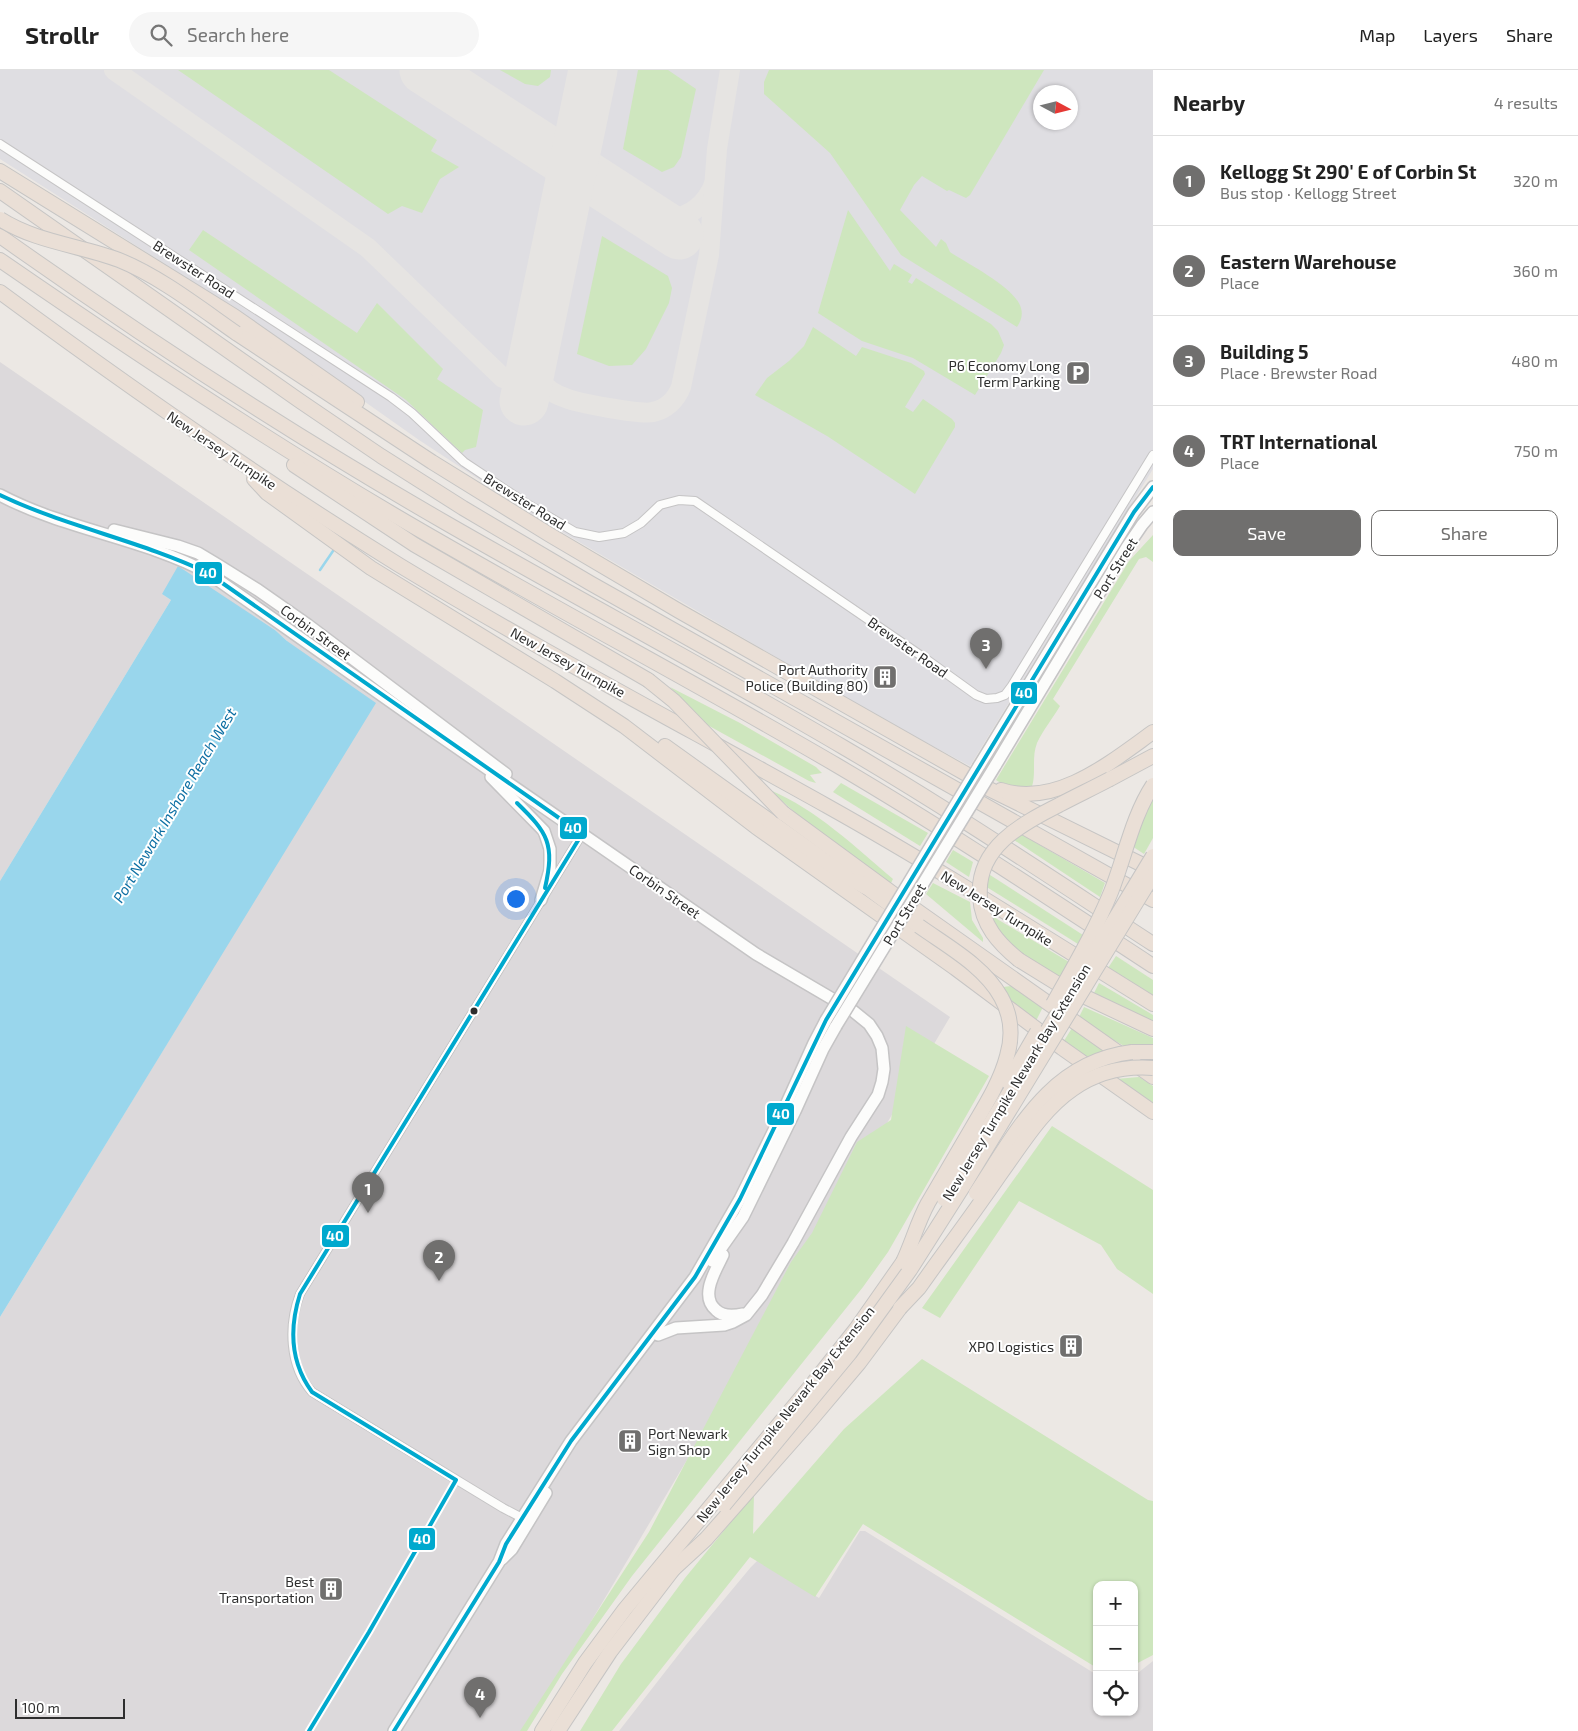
<!DOCTYPE html>
<meta charset="utf-8">
<style>
:root{--surface:#fff;--page:#f6f6f6;--text:#222;--muted:#767676;--line:#e0e0e0;--accent:#706f6e}
body{margin:0;font-family:"Exo 2",sans-serif;background:var(--page);color:var(--text)}
.controls{position:absolute;right:15px;bottom:15px;display:grid;overflow:hidden;border-radius:10px;box-shadow:0 1px 4px #0004}
.controls button{width:45px;height:45px;display:grid;place-items:center;padding:0;border:0;border-bottom:1px solid var(--line);background:var(--surface);color:var(--text);font:25px sans-serif}
.compass{position:absolute;left:1033px;top:15px;width:45px;height:45px;border-radius:50%;background:var(--surface);box-shadow:0 1px 4px #0004;rotate:97deg}
.scale{position:absolute;left:15px;bottom:12px;width:110px;box-sizing:border-box;padding-left:5px;border:2px solid #2e2e2e;border-top:0;font-size:14px;line-height:18px;white-space:nowrap;color:#2e2e2e;-webkit-text-stroke:4px #fff;paint-order:stroke}
.you{position:absolute;left:515px;top:828px;width:18px;height:18px;margin:-12px;border:4px solid #fff;border-radius:50%;background:#1a73e8;box-shadow:0 0 0 8px #1a73e833}
.badge{display:grid;place-items:center;width:32px;height:32px;border-radius:50%;background:var(--accent);color:#fff;font-size:16px;font-weight:700}
.pin{position:absolute;translate:-50% -41px;filter:drop-shadow(0 1px 2px #0008)}
.pin::after{content:'';position:absolute;top:26px;width:18px;height:15px;background:inherit;clip-path:polygon(0 0,100% 0,50% 100%)}
.list{margin:0;padding:0;list-style:none}
h2{display:flex;justify-content:space-between;align-items:center;height:65px;margin:0;padding:0 20px;font-size:21px}
h2 small{font-size:16px;font-weight:400;color:var(--muted)}
.list li{display:grid;grid-template-columns:32px 1fr auto;gap:15px;align-items:center;box-sizing:border-box;height:90px;padding:0 20px;border-top:1px solid var(--line)}
.list b{display:block;font-size:19px;white-space:nowrap}
.list p{margin:0;font-size:16px;white-space:nowrap;color:var(--muted)}
.list em{font-size:16px;font-style:normal;color:var(--muted)}
.actions{display:flex;gap:10px;padding:15px 20px}
.actions a{flex:1;padding:11px 0;border:1px solid var(--accent);border-radius:10px;text-align:center;font-size:18px;color:var(--accent)}
.actions .main{background:var(--accent);color:#fff}
.icon{flex:none;width:28px;height:28px;fill:none;stroke:currentColor;stroke-width:2;stroke-linecap:round;stroke-linejoin:round}
.map{position:relative;flex:none;width:1153px;height:1661px;overflow:hidden}
header{display:flex;align-items:center;gap:30px;box-sizing:border-box;height:70px;padding:0 25px;background:var(--surface);border-bottom:1px solid var(--line)}
header strong{font-size:24px}
nav{display:flex;gap:28px;margin-inline-start:auto;font-size:18px}
.search{width:350px;height:45px;background:var(--page);display:flex;align-items:center;gap:12px;box-sizing:border-box;padding:0 18px;border-radius:28px;color:var(--muted);font-size:19px}
main{display:flex}
aside{flex:1;background:var(--surface)}
.map>svg:first-child{display:block}
.industrial{fill:#dcd9db}
.airport{fill:#dfdee2;fill-rule:evenodd}
.green{fill:#cee6be}
.water{fill:#99d6ec}
.lines{fill:none;stroke-linecap:round;stroke-linejoin:round}
.stream{stroke:#99d6ec;stroke-width:2.5}
.taxiway{stroke:#e6e4e2;stroke-width:20}
.runway{stroke:#e6e4e2;stroke-width:49}
.street-casing{stroke:#c5c4c5;stroke-width:10}
.secondary-casing{stroke:#c5c4c5;stroke-width:14}
.highway-casing{stroke:#c6c5c4;stroke-width:16}
.street{stroke:#fcfcfb;stroke-width:8}
.secondary{stroke:#fcfcfb;stroke-width:11}
.highway{stroke:#eadfd6;stroke-width:14}
.secondary-bridge-casing{stroke:#c5c4c5;stroke-width:14;stroke-linecap:butt}
.highway-bridge-casing{stroke:#c6c5c4;stroke-width:16;stroke-linecap:butt}
.secondary-bridge{stroke:#fcfcfb;stroke-width:11}
.highway-bridge{stroke:#eadfd6;stroke-width:14}
.bus-1-casing{stroke:#fff;stroke-width:8}
.bus-1{stroke:#00a9ce;stroke-width:4}
.bus-dot{fill:#2e2e2e;stroke:#fff;stroke-width:2}
.labels{text-anchor:middle;dominant-baseline:central;stroke-width:4;stroke-linejoin:round;paint-order:stroke}
.street-label{font-size:14px;fill:#2e2e2e;stroke:#fff}
.poi-label{font-size:14px;fill:#2e2e2e;stroke:#fff;text-anchor:end}
.water-label{font-size:15px;font-style:italic;fill:#0d6fa3;stroke:#fff}
.line-badge{stroke:#fff;stroke-width:2}
.badge-label{font-size:14px;text-anchor:middle;font-weight:bold;fill:#fff}
</style>
<header>
<strong>Strollr</strong>
<div class="search"><svg class="icon" aria-label="search" viewBox="0 0 24 24"><circle cx="10" cy="10" r="6"/><path d="M15 15l6 6"/></svg>Search here</div>
<nav><a>Map</a><a>Layers</a><a>Share</a></nav>
</header>
<main>
<div class="map">
<svg width="1153" height="1661" viewBox="0 0 1153 1661">
<rect width="100%" height="100%" fill="#ece8e4"/>
<g class="industrial">
<polygon points="0,292 950,947 526,1661 0,1661 0,1247 184,946 287,571 275,560 248,543 162,524 171,530 0,811"/>
<polygon points="860,1461 865,1461 1097,1605 1097,1642 1134,1642 1134,1606 1153,1591 1153,1661 619,1661 686,1575 751,1497 758,1490 819,1528"/>
</g>
<path class="airport" d="M0,0h1153v399l-183,297 -95,-51 -337,-197 -119,-78 -207,-146 -212,-135zM1040,22h30v30h-30z"/>
<g class="green">
<polygon points="178,0 329,0 437,70 431,81 459,97 440,109 422,143 402,136 388,144"/>
<polygon points="500,0 551,0 550,7 538,16 525,14"/>
<polygon points="638,0 668,0 696,19 681,87 674,97 662,102 623,79"/>
<path d="M769,0h275l-74,125 -4,3 -17,-8 -2,1 -25,-15 -8,9 -14,25 36,37 5,-8 5,4 4,9c18,12 66,36 71,56 2,7 0,13 -4,19l-116,-72 -71,-102 -66,-59v-12z"/>
<polygon points="848,140 890,201 894,194 912,205 908,212 912,214 916,208 991,254 998,261 1004,275 1001,283 975,325 913,288 862,271 818,243"/>
<polygon points="203,160 357,263 377,233 443,299 437,309 483,340 476,377 465,380 462,383 406,330 189,180"/>
<polygon points="602,166 668,206 672,218 669,233 646,279 632,295 609,296 577,284"/>
<polygon points="813,257 856,286 862,277 911,293 924,301 925,304 905,337 913,342 923,329 952,349 955,353 955,357 915,424 827,366 755,325 767,308 789,291 804,276"/>
<path d="M1153,465v27l-7,-5 -7,2 -86,140 7,7c-7,12 -17,24 -23,37 -6,15 0,32 -6,46l-24,-2 -11,-7 133,-219z"/>
<polygon points="670,617 740,653 816,697 822,703 810,705 816,713 809,711 702,652"/>
<polygon points="841,713 928,763 920,776 833,722"/>
<path d="M770,720c47,20 84,56 123,89l-3,6 -69,-49z"/>
<polygon points="1153,727 1153,768 1144,784 1132,776 1146,736"/>
<polygon points="1021,764 1105,813 1100,827 1014,770"/>
<polygon points="953,780 973,792 969,807 946,792"/>
<polygon points="987,803 1083,865 1078,874 985,816"/>
<polygon points="933,813 970,832 972,850 983,868 983,872 926,824"/>
<polygon points="987,843 1069,892 1059,911 1005,872"/>
<polygon points="1116,886 1153,910 1153,925 1108,898"/>
<polygon points="1099,913 1153,945 1153,952 1093,925"/>
<polygon points="1011,916 1043,937 1035,953 1014,937 1003,917"/>
<polygon points="1084,937 1153,968 1153,979 1124,976 1078,949"/>
<polygon points="906,956 989,1006 888,1182 863,1217 632,1506 562,1604 527,1661 520,1661 649,1462 791,1192 812,1163 857,1072 891,1050"/>
<polygon points="1072,958 1107,982 1085,990 1062,974"/>
<polygon points="1139,1007 1153,1016 1153,1035 1116,1009"/>
<polygon points="1052,1056 1153,1120 1153,1224 1117,1199 1101,1175 1019,1131 940,1248 922,1238"/>
<polygon points="922,1289 1148,1430 1153,1431 1153,1585 1134,1595 1134,1515 1097,1515 1097,1598 863,1454 815,1527 750,1487 612,1661 580,1661 621,1594 685,1508 754,1424 753,1464 844,1359"/>
</g>
<polygon class="water" points="178,496 275,560 287,571 376,633 0,1247 0,811 171,530 162,524"/>
<g class="lines">
<polyline class="stream" points="320,500 333,481"/>
<g class="taxiway">
<polyline points="114,0 368,178 503,308 511,311 522,310 531,300"/>
<path d="M640,140c10,4 19,8 30,8 21,0 37,-16 44,-34"/>
<path d="M537,271c-1,13 -5,29 4,41 6,7 13,12 22,15 13,6 78,18 90,15 13,-3 23,-12 28,-25l28,-132 8,-106 13,-79"/>
</g>
<g class="runway">
<polyline points="424,0 679,165"/>
<polyline points="524,331 593,0"/>
</g>
<defs>
<g id="street">
<polyline points="0,74 391,327 412,343 464,392 524,432 575,462 599,467 624,463 641,453 660,435 679,430 695,431 926,589 976,625 986,629 997,628 1005,625 1011,617 1153,385"/>
<path d="M526,1450l-23,-12 -191,-116c-23,-26 -24,-67 -12,-98l282,-460"/>
</g>
<g id="secondary">
<path d="M0,425c66,35 143,43 208,78l206,145 342,236 97,57 16,13 8,12 5,12 2,21 -2,13 -4,13 -27,42 -58,106 -31,52 -16,20 -13,7 -9,3 -48,3 -18,7"/>
<polyline points="114,460 178,476 198,483 218,495 258,520 308,555 506,704"/>
<polyline points="979,696 1134,442 1153,417"/>
<polyline points="995,696 1127,477 1142,455 1153,442"/>
<polyline points="491,707 544,761 550,779 550,800 541,830"/>
<path d="M723,1185c-7,15 -24,41 -7,55 7,7 17,6 27,4"/>
<polyline points="712,1191 743,1147 795,1041 823,979 836,956"/>
<polyline points="502,1489 512,1479 546,1423"/>
<polyline points="394,1661 499,1492 506,1474 571,1371 695,1207 740,1129 781,1046 814,973 826,950"/>
</g>
<g id="highway">
<polyline points="0,101 234,246 357,332"/>
<polyline points="0,121 300,331 381,386 463,438 590,513 1153,830"/>
<path d="M0,166c144,102 293,199 446,287 132,76 266,147 397,224 106,62 207,130 310,197"/>
<path d="M0,190c129,89 259,175 394,255 146,86 297,165 444,251 107,63 211,132 315,200"/>
<path d="M0,222c130,96 262,188 399,273 140,85 285,161 428,241 111,62 218,131 326,198"/>
<polyline points="236,263 432,392 550,465 679,541 975,709 987,718 1153,800"/>
<polyline points="294,395 415,475 648,610"/>
<polyline points="254,409 267,423 371,498 555,611 624,656 756,757 955,898 1062,978 1153,1042"/>
<polyline points="665,676 848,807 865,817"/>
<polyline points="1110,709 1153,686"/>
<path d="M1001,720c55,18 110,-28 152,-58"/>
<polyline points="783,743 896,826 1153,1007"/>
<polyline points="858,811 919,856"/>
<polyline points="1019,890 1058,914 1153,959"/>
<polyline points="1132,982 1153,982"/>
<polyline points="669,1503 706,1469 810,1351 859,1293 900,1238"/>
<polyline points="542,1661 585,1593 625,1539 814,1312 856,1259 903,1192"/>
<polyline points="558,1661 610,1582 675,1497"/>
</g>
</defs>
<use href="#street" class="street-casing"/>
<use href="#secondary" class="secondary-casing"/>
<use href="#highway" class="highway-casing"/>
<use href="#street" class="street"/>
<use href="#secondary" class="secondary"/>
<use href="#highway" class="highway"/>
<defs>
<g id="secondary-bridge">
<polyline points="826,950 979,696"/>
<polyline points="836,956 995,696"/>
</g>
<g id="highway-bridge">
<path d="M0,149c36,23 79,26 119,41 40,16 81,48 117,73"/>
<polyline points="648,610 674,631 783,743"/>
<path d="M1019,890c-21,-17 -37,-35 -39,-63 -4,-49 41,-73 79,-92 17,-9 34,-17 51,-26"/>
<path d="M1053,934c20,-36 42,-73 58,-112 14,-35 21,-75 42,-107"/>
<polyline points="1038,976 1153,786"/>
<polyline points="1008,1012 1037,962"/>
<path d="M976,1123c41,-62 74,-131 156,-141"/>
<polyline points="944,1129 1019,1007"/>
<path d="M903,1192c9,-19 15,-41 25,-59 16,-27 32,-55 48,-82 12,-20 25,-42 31,-65 6,-20 4,-41 -6,-59 -17,-31 -54,-51 -82,-71"/>
<path d="M900,1238l19,-20c26,-37 54,-74 80,-112 22,-30 43,-66 74,-87 24,-17 52,-23 80,-21"/>
<polyline points="724,1435 850,1283 910,1200 964,1115 1153,805"/>
</g>
</defs>
<use href="#secondary-bridge" class="secondary-bridge-casing"/>
<use href="#highway-bridge" class="highway-bridge-casing"/>
<use href="#secondary-bridge" class="secondary-bridge"/>
<use href="#highway-bridge" class="highway-bridge"/>
<defs>
<g id="bus-1">
<path d="M0,425c67,32 141,46 208,78l374,261 -282,460c-11,35 -10,68 12,98l144,88 -87,152 -60,99"/>
<path d="M517,733c31,30 38,41 28,85"/>
<polyline points="394,1661 499,1492 506,1474 571,1371 695,1207 740,1129 826,950 1134,442 1153,417"/>
</g>
</defs>
<use href="#bus-1" class="bus-1-casing"/>
<use href="#bus-1" class="bus-1"/>
</g>
<defs>
<symbol id="parking-square" viewBox="-11 -11 22 22"><rect x="-9" y="-9" width="18" height="18" rx="4" fill="#706f6e" stroke="#fff"/><path d="M-3.5-5.5H1a3.5 3.5 0 0 1 0 7H-1V5.5H-3.5ZM-1-3.4V-.6H.8a1.4 1.4 0 0 0 0-2.8Z" fill="#fff"/></symbol>
<symbol id="building-square" viewBox="-11 -11 22 22"><rect x="-9" y="-9" width="18" height="18" rx="4" fill="#706f6e" stroke="#fff"/><path d="M-4-6H4V6H1V3H-1V6H-4ZM-2.5-4.3h1.7v1.8h-1.7ZM.8-4.3h1.7v1.8H.8ZM-2.5-1h1.7V.8h-1.7ZM.8-1h1.7V.8H.8Z" fill="#fff"/></symbol>
</defs>
<g fill-rule="evenodd">
<use href="#parking-square" x="1064" y="289" width="28" height="28"/>
<use href="#building-square" x="871" y="593" width="28" height="28"/>
<use href="#building-square" x="1057" y="1262" width="28" height="28"/>
<use href="#building-square" x="616" y="1357" width="28" height="28"/>
<use href="#building-square" x="317" y="1505" width="28" height="28"/>
</g>
<circle class="bus-dot" cx="474" cy="941" r="4.5"/>
<g class="labels">
<g class="street-label">
<text transform="translate(194 199) rotate(33)">Brewster Road</text>
<text transform="translate(222 380) rotate(34)">New Jersey Turnpike</text>
<text transform="translate(525 431) rotate(32)">Brewster Road</text>
<text transform="translate(1115 498) rotate(-58)">Port Street</text>
<text transform="translate(316 562) rotate(36)">Corbin Street</text>
<text transform="translate(908 577) rotate(35)">Brewster Road</text>
<text transform="translate(568 592) rotate(29)">New Jersey Turnpike</text>
<text transform="translate(665 821) rotate(35)">Corbin Street</text>
<text transform="translate(997 838) rotate(32)">New Jersey Turnpike</text>
<text transform="translate(904 844) rotate(-59)">Port Street</text>
<text transform="translate(1016 1012) rotate(-59)">New Jersey Turnpike Newark Bay Extension</text>
<text transform="translate(785 1344) rotate(-51)">New Jersey Turnpike Newark Bay Extension</text>
</g>
<g class="poi-label">
<text x="1060" y="295">P6 Economy Long<tspan x="1060" dy="16">Term Parking</tspan></text>
<text x="868" y="599">Port Authority<tspan x="868" dy="16">Police (Building 80)</tspan></text>
<text x="1054" y="1276">XPO Logistics</text>
<text x="648" y="1363" text-anchor="start">Port Newark<tspan x="648" dy="16">Sign Shop</tspan></text>
<text x="314" y="1511">Best<tspan x="314" dy="16">Transportation</tspan></text>
</g>
<g class="water-label">
<text transform="translate(174 735) rotate(-59)">Port Newark Inshore Reach West</text>
</g>
</g>
<g class="line-badge">
<rect x="194" y="491" width="29" height="24" rx="5" fill="#00a9ce"/>
<rect x="1010" y="611" width="28" height="24" rx="5" fill="#00a9ce"/>
<rect x="559" y="746" width="29" height="24" rx="5" fill="#00a9ce"/>
<rect x="766" y="1032" width="29" height="24" rx="5" fill="#00a9ce"/>
<rect x="321" y="1154" width="29" height="24" rx="5" fill="#00a9ce"/>
<rect x="408" y="1457" width="28" height="24" rx="5" fill="#00a9ce"/>
</g>
<g class="badge-label">
<text x="208" y="508">40</text>
<text x="1024" y="628">40</text>
<text x="573" y="763">40</text>
<text x="781" y="1049">40</text>
<text x="335" y="1171">40</text>
<text x="422" y="1474">40</text>
</g>
</svg>
<div class="controls">
<button>+</button>
<button>−</button>
<button><svg class="icon" aria-label="locate" viewBox="0 0 24 24"><circle cx="12" cy="12" r="6"/><path d="M12 2v4M12 18v4M2 12h4M18 12h4"/></svg></button>
</div>
<svg class="compass" viewBox="-18 -18 36 36"><path d="M0-13l5 13h-10z" fill="#e53935"/><path d="M0 13l5-13h-10z" fill="#767676"/></svg>
<div class="scale">100 m</div>
<div class="you"></div>
<div class="pin badge" style="left:368px;top:1143px">1</div>
<div class="pin badge" style="left:439px;top:1211px">2</div>
<div class="pin badge" style="left:986px;top:599px">3</div>
<div class="pin badge" style="left:480px;top:1648px">4</div>
</div>
<aside>
<h2>Nearby<small>4 results</small></h2>
<ul class="list">
<li><span class="badge">1</span><div><b>Kellogg St 290' E of Corbin St</b><p>Bus stop · Kellogg Street</p></div><em>320 m</em></li>
<li><span class="badge">2</span><div><b>Eastern Warehouse</b><p>Place</p></div><em>360 m</em></li>
<li><span class="badge">3</span><div><b>Building 5</b><p>Place · Brewster Road</p></div><em>480 m</em></li>
<li><span class="badge">4</span><div><b>TRT International</b><p>Place</p></div><em>750 m</em></li>
</ul>
<div class="actions"><a class="main">Save</a><a>Share</a></div>
</aside>
</main>
